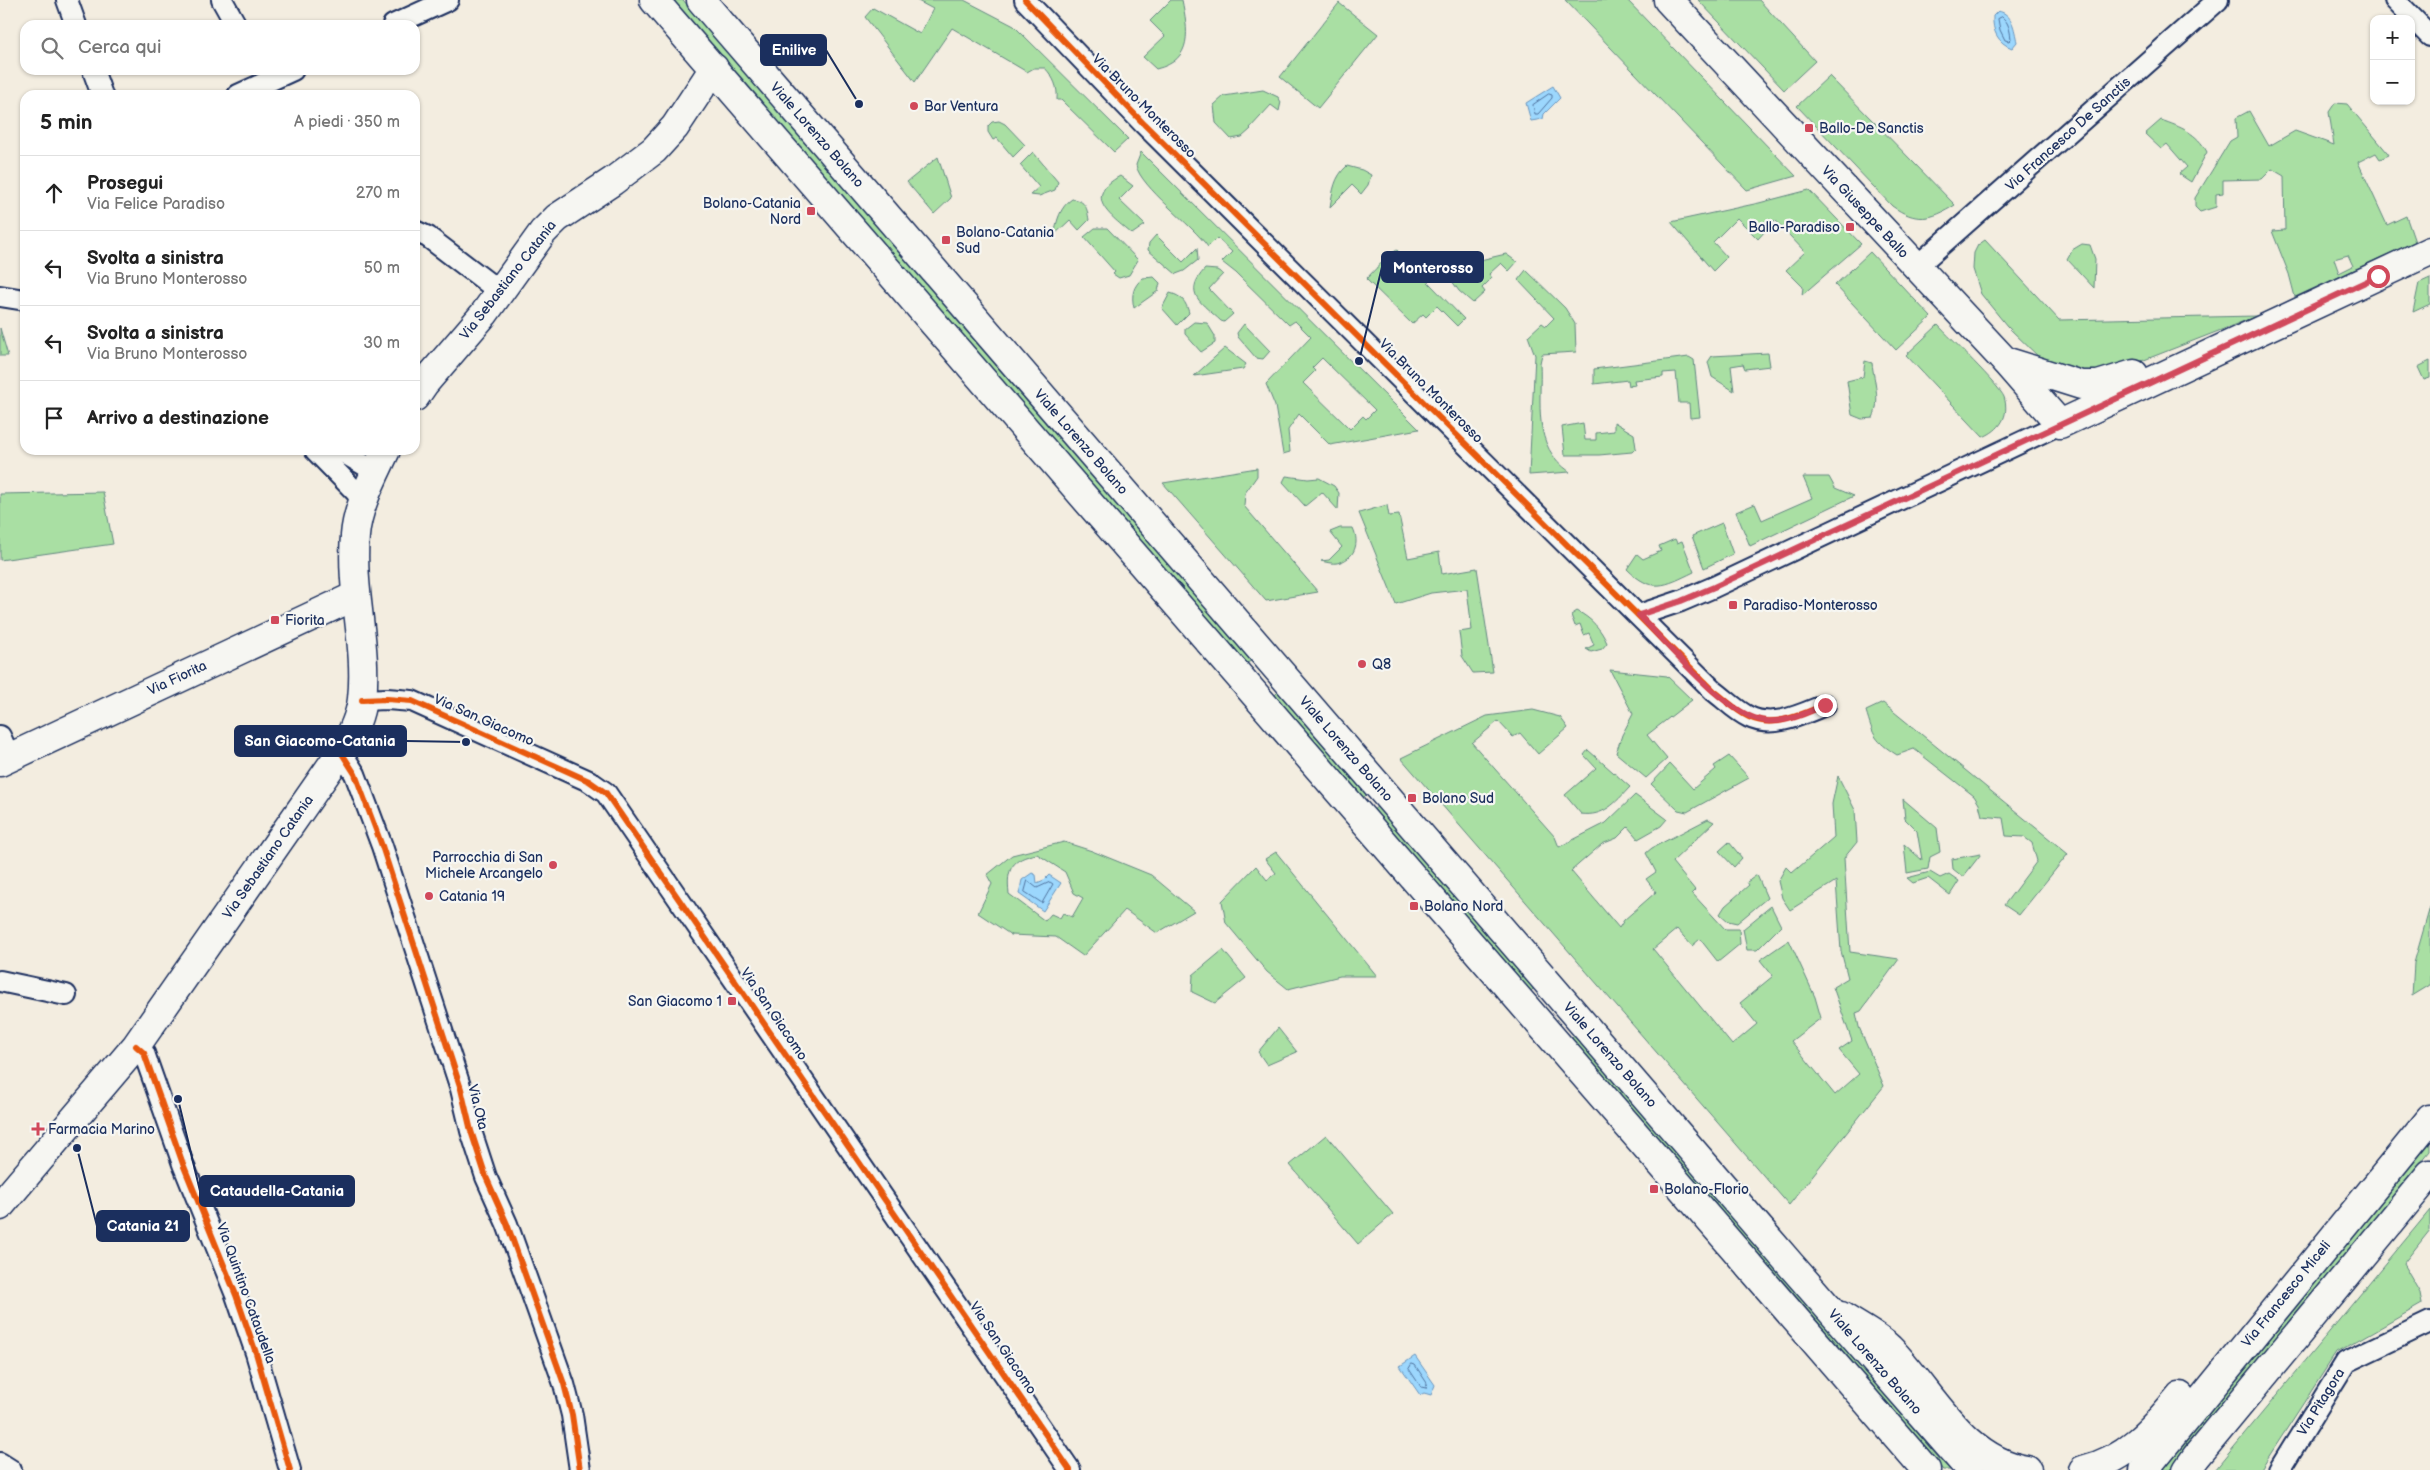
<!DOCTYPE html>
<html lang="it">
<meta charset="utf-8">
<style>
:root{--surface:#fff;--page:#f2f2f2;--text:#222;--muted:#767676;--line:#e0e0e0}
body{margin:0;font-family:"Balsamiq Sans",sans-serif;background:var(--page);color:var(--text)}
.controls{position:absolute;right:15px;top:15px;display:grid;overflow:hidden;border-radius:10px;box-shadow:0 1px 4px #0004}
.controls button{width:45px;height:45px;display:grid;place-items:center;padding:0;border:0;border-bottom:1px solid var(--line);background:var(--surface);color:var(--text);font:25px sans-serif}
.stop{position:absolute;width:15px;height:15px;margin:-11px;border:4px solid #d1495b;border-radius:50%;background:#fff}
.stop.end{background:#d1495b;border-color:#fff;box-shadow:0 1px 5px #0008}
.list{margin:0;padding:0;list-style:none}
h2{display:flex;justify-content:space-between;align-items:center;height:65px;margin:0;padding:0 20px;font-size:21px}
h2 small{font-size:16px;font-weight:400;color:var(--muted)}
.list li{display:grid;grid-template-columns:32px 1fr auto;gap:15px;align-items:center;box-sizing:border-box;height:75px;padding:0 20px;border-top:1px solid var(--line)}
.list b{display:block;font-size:19px;white-space:nowrap}
.list p{margin:0;font-size:16px;white-space:nowrap;color:var(--muted)}
.list em{font-size:16px;font-style:normal;color:var(--muted)}
.icon{flex:none;width:28px;height:28px;fill:none;stroke:currentColor;stroke-width:2;stroke-linecap:round;stroke-linejoin:round}
.map{position:relative;flex:none;width:2430px;height:1470px;overflow:hidden}
.search{position:absolute;background:var(--surface);box-shadow:0 1px 4px #0004;left:20px;top:20px;width:400px;height:55px;display:flex;align-items:center;gap:12px;box-sizing:border-box;padding:0 18px;border-radius:15px;color:var(--muted);font-size:19px}
.panel{position:absolute;background:var(--surface);box-shadow:0 1px 4px #0004;left:20px;top:90px;width:400px;height:365px;border-radius:15px}
.map>svg:first-child{display:block}
.green{fill:#a9dfa3;stroke:#628780;fill-rule:evenodd}
.water{fill:#9cd7fd;stroke:#6894bd}
.lines{fill:none;stroke-linecap:round;stroke-linejoin:round}
.shore{stroke:#4f729e;stroke-width:1}
.street-casing{stroke:#1b2f5e;stroke-width:24}
.secondary-casing{stroke:#1b2f5e;stroke-width:31}
.primary-casing{stroke:#1b2f5e;stroke-width:31}
.street{stroke:#f6f6f2;stroke-width:20}
.secondary{stroke:#f6f6f2;stroke-width:28}
.primary{stroke:#f6f6f2;stroke-width:28}
.cycleway-casing{stroke:#f6f6f2;stroke-width:9}
.cycleway{stroke:#e8590c;stroke-width:6}
.route{stroke:#d1495b;stroke-width:6}
.poi-dot{fill:#d1495b;stroke:#f6f6f2;stroke-width:2}
.labels{text-anchor:middle;dominant-baseline:central;stroke-width:4.5;stroke-linejoin:round;paint-order:stroke}
.poi-label{font-size:14px;fill:#1b2f5e;stroke:#f6f6f2;text-anchor:start}
.street-label{font-size:14px;fill:#1b2f5e;stroke:#f6f6f2}
.leader{fill:none;stroke:#1b2f5e;stroke-width:2}
.callout-dot{fill:#1b2f5e;stroke:#f6f6f2;stroke-width:2}
.callout{fill:#1b2f5e;stroke:#1b2f5e;stroke-width:2}
.callout-label{font-size:15px;text-anchor:middle;font-weight:bold;fill:#fff}
</style>
<div class="map">
<svg width="2430" height="1470" viewBox="0 0 2430 1470">
<rect width="100%" height="100%" fill="#f3ede0"/>
<filter id="ink" filterUnits="userSpaceOnUse"><feTurbulence type="fractalNoise" baseFrequency=".02" numOctaves="2"/><feDisplacementMap in="SourceGraphic" scale="10" xChannelSelector="R" yChannelSelector="G"/><feConvolveMatrix kernelMatrix="1 2 1 2 8 2 1 2 1" color-interpolation-filters="sRGB"/></filter>
<g filter="url(#ink)">
<g class="green">
<polygon points="673,0 683,0 1252,660 1246,664"/>
<path d="M916,0h48l50,26 114,113 -14,13 -53,-52h-4c1,-13 -3,-22 -12,-32h-11l-7,4 -75,-44 -37,54 -50,-65 8,-9 47,26 13,-25z"/>
<path d="M1171,0h11c6,30 12,60 -26,69l-13,-12 22,-21 -15,-15z"/>
<polygon points="1565,0 1627,0 1796,176 1747,190"/>
<polygon points="1698,0 1759,0 1815,61 1784,90"/>
<polygon points="1339,3 1378,34 1318,108 1280,77"/>
<path d="M1829,76l126,129c-24,15 -39,18 -63,1l-95,-100z"/>
<polygon points="1263,90 1278,97 1281,102 1279,111 1271,105 1250,128 1251,129 1242,137 1231,139 1216,123 1214,105 1224,96"/>
<path d="M2335,103l12,1 40,48 2,3 -9,4 -4,-6 -18,9 29,63 19,-9 9,26 -120,55 -6,-23 -17,-43 13,-1 -1,-54 -12,-7 -10,10 -39,1v13l-7,1v13l-16,5 -5,-5v-9l35,-57 7,-4 -1,-19 13,-7 20,35 26,-15 39,14 -5,-33zM2348,255l5,11 -14,7 -5,-14z"/>
<path d="M2161,120c20,7 36,13 46,32l-16,30 -12,-8 8,-7 -20,-23 -6,5 -16,-15z"/>
<polygon points="999,121 1005,124 1025,145 1013,157 997,138 993,140 988,132 988,126 992,122"/>
<polygon points="1033,152 1058,182 1055,190 1039,196 1030,195 1039,187 1020,165"/>
<path d="M1141,152l278,277 -89,16 -31,-31 -11,16 2,22 -7,2 -8,-48 -9,-22 45,-47 -16,-16 -6,4 -53,-52 -14,-11 10,-10 -15,-14 -9,9c-15,-22 -68,-60 -72,-82zM1322,358l53,52 -9,9 -3,-3 -13,13 -47,-46 12,-12 -3,-3z"/>
<polygon points="938,157 951,198 934,214 907,182"/>
<path d="M1347,166l15,4 9,5 -3,10 -7,9 -9,-9 -22,22c3,-16 4,-30 17,-41z"/>
<path d="M1120,176l13,10 -14,14 26,25 -13,9c-22,-19 -50,-37 -12,-58z"/>
<polygon points="1809,190 1861,244 1802,295 1803,287 1786,270 1805,252 1775,220 1758,239 1737,218 1713,242 1727,257 1713,271 1671,222 1759,203"/>
<path d="M1072,199c14,2 15,9 17,21l-10,10 -9,-10 -16,15c3,-15 6,-28 18,-36z"/>
<polygon points="1095,228 1107,228 1138,260 1129,275 1119,278 1113,274 1115,272 1084,237"/>
<polygon points="1156,235 1183,262 1197,248 1198,260 1184,271 1176,274 1148,250 1149,243"/>
<polygon points="1985,240 2059,320 2257,316 2098,378 2047,365 2007,326 1981,294 1973,269 1974,253 1978,245"/>
<polygon points="2082,244 2090,245 2095,259 2094,288 2067,259 2072,250"/>
<polygon points="1397,250 1464,319 1457,326 1437,306 1426,317 1423,314 1412,324 1366,279 1389,255"/>
<polygon points="1870,252 1931,317 1896,350 1835,285"/>
<polygon points="1506,254 1517,262 1509,271 1501,263 1489,274 1492,278 1482,288 1485,292 1473,303 1459,291 1447,274 1450,267"/>
<path d="M1205,269l12,1 6,4 -14,15 24,25 -9,8 -3,-1c-19,-18 -39,-27 -16,-52z"/>
<path d="M1526,270l39,38 10,16 1,28 -34,2 -2,9c2,41 -9,82 30,109l-41,3 6,-120 -7,-19 14,-13 4,3 8,-8 -36,-38z"/>
<path d="M1143,278l11,-1 6,6 -2,8 -24,17c-3,-13 -1,-22 9,-30z"/>
<polygon points="2430,278 2430,304 2413,312 2419,283"/>
<path d="M1170,293c12,3 16,9 19,20l-12,12 -15,-17z"/>
<polygon points="1194,322 1207,323 1215,336 1215,343 1201,352 1185,334 1185,329"/>
<polygon points="1244,324 1270,351 1263,359 1256,358 1238,337 1237,333"/>
<path d="M1938,325c12,13 61,60 66,72 6,19 -4,33 -21,40l-77,-82z"/>
<polygon points="0,328 8,356 0,356"/>
<polygon points="1225,348 1246,364 1243,369 1194,376"/>
<polygon points="1768,353 1770,366 1745,369 1743,364 1731,366 1734,391 1712,377 1708,362 1712,356"/>
<polygon points="1689,357 1694,360 1700,417 1690,418 1689,403 1679,403 1676,372 1663,373 1663,377 1634,380 1635,385 1629,386 1628,380 1594,384 1594,369"/>
<path d="M1865,361l7,2c2,19 9,37 1,55l-11,1 -10,-4 -5,-34 16,-4z"/>
<polygon points="2430,361 2430,378 2424,380 2418,367"/>
<polygon points="1614,422 1634,434 1636,448 1632,452 1599,455 1565,455 1562,427 1583,423 1585,440 1596,440 1596,433 1614,431"/>
<polygon points="1257,468 1257,476 1245,493 1244,506 1318,592 1266,601 1163,483"/>
<polygon points="1286,476 1308,479 1319,478 1334,486 1339,493 1338,510 1322,492 1305,506 1283,482"/>
<polygon points="1803,477 1829,477 1835,488 1854,496 1750,546 1736,512 1755,504 1762,520 1812,498"/>
<polygon points="103,492 113,544 0,560 0,494"/>
<polygon points="1387,505 1389,516 1399,515 1408,558 1439,552 1442,574 1477,568 1493,672 1473,673 1462,656 1459,632 1472,630 1467,589 1431,593 1396,604 1359,513"/>
<polygon points="1722,523 1733,554 1704,568 1692,536"/>
<path d="M1340,528h13c7,15 2,31 -16,35 -4,1 -12,-1 -16,-2l8,-1 13,-13 -12,-15z"/>
<path d="M1675,539l2,4 5,-2 12,31c-29,14 -42,22 -67,-3l10,-15 6,5 18,-8 -2,-5z"/>
<path d="M1577,611c14,7 24,18 30,32l-5,6 -11,3 -5,-3 8,-4 -5,-12 -5,2 -4,-11 -5,2 -4,-11z"/>
<polygon points="1610,670 1667,676 1692,700 1647,735 1667,759 1646,778 1616,753 1622,735 1633,714"/>
<polygon points="1279,691 1367,794 1362,799 1274,696"/>
<path d="M1883,703l185,151 -49,61 -15,-10 33,-44 -5,-18 -8,-6 -18,-1 -3,-18 -21,-2 -3,-12 -5,-8 -60,-47 -17,6c-23,-15 -23,-18 -31,-44z"/>
<polygon points="1533,710 1560,717 1568,728 1538,754 1520,733 1513,737 1498,721 1472,743 1555,837 1559,847 1606,823 1635,795 1667,819 1661,826 1638,839 1628,827 1617,838 1602,844 1571,871 1619,928 1624,920 1656,892 1646,879 1656,872 1646,853 1652,848 1708,819 1714,822 1672,862 1695,890 1692,893 1725,929 1739,929 1740,944 1718,962 1700,939 1692,946 1677,929 1653,949 1732,1045 1757,1024 1740,1003 1773,976 1760,960 1789,940 1815,997 1821,1018 1791,1041 1835,1095 1859,1074 1839,1050 1852,1041 1833,987 1848,978 1841,951 1836,881 1790,910 1782,898 1778,881 1786,867 1792,873 1834,837 1832,804 1838,776 1855,810 1857,842 1844,858 1850,952 1899,959 1861,1011 1856,1013 1859,1027 1884,1086 1789,1205 1401,758 1487,716"/>
<path d="M1588,750l42,37c-15,16 -26,30 -49,27l-16,-19 31,-27 -12,-13z"/>
<polygon points="1729,756 1749,778 1687,812 1678,810 1651,784 1670,764 1693,789 1716,769 1714,766"/>
<polygon points="1903,799 1937,828 1940,852 1930,857 1928,869 1907,873 1904,844 1922,860 1917,831 1905,819"/>
<polygon points="1378,806 1535,987 1530,992 1372,811"/>
<path d="M1064,842l28,9 59,24 43,36 -37,22 -32,-23 -42,46 -27,-19 -45,-2 -33,-22 14,-29 -5,-9 25,-20zM1037,854l28,18 9,21 9,5 -11,19 -9,-4 -3,5 -9,-4 -6,7 -36,-27c-3,-26 3,-35 28,-40z"/>
<polygon points="1729,842 1742,858 1734,867 1719,851"/>
<polygon points="1276,852 1377,976 1340,976 1288,989 1267,972 1226,923 1222,901 1256,866 1267,880 1276,873 1265,859"/>
<polygon points="1981,854 1963,877 1953,869 1952,859"/>
<polygon points="1930,872 1940,878 1949,874 1959,881 1950,895 1928,878 1913,883 1907,878"/>
<polygon points="1757,875 1767,898 1737,923 1728,921 1720,914 1725,906 1749,885 1747,882"/>
<polygon points="1771,906 1781,926 1757,950 1747,950 1743,929"/>
<polygon points="2430,907 2430,985 2412,996 2414,963"/>
<polygon points="1223,950 1246,978 1215,1003 1192,992 1193,975"/>
<polygon points="1278,1028 1297,1052 1267,1065 1258,1052"/>
<polygon points="1576,1035 1943,1463 1951,1470 1943,1470 1570,1039"/>
<polygon points="1326,1135 1393,1214 1358,1244 1290,1165"/>
<polygon points="2430,1142 2430,1151 2180,1456 2171,1470 2161,1470"/>
<polygon points="2430,1210 2430,1230 2403,1264 2420,1293 2422,1304 2336,1353 2260,1470 2215,1470"/>
</g>
<g class="water">
<path d="M1998,11c15,3 16,18 19,31l-5,6c-14,-5 -20,-17 -19,-32z"/>
<polygon points="1553,86 1560,98 1544,114 1543,119 1531,121 1526,103"/>
<polygon points="1032,873 1036,875 1037,883 1044,880 1049,875 1061,883 1043,911 1019,894 1022,880"/>
<polygon points="1415,1356 1435,1385 1431,1395 1424,1393 1420,1395 1400,1366"/>
</g>
<g class="lines">
<g class="shore">
<path d="M2002,17c7,5 8,14 9,22l-2,2 -4,-1 -5,-10 -2,-11z"/>
<polygon points="1549,94 1552,95 1552,98 1538,114 1535,114 1533,105"/>
<polygon points="1028,881 1037,888 1050,882 1053,884 1042,903 1025,892"/>
<polygon points="1412,1364 1415,1365 1427,1383 1426,1388 1421,1387 1409,1369"/>
</g>
<defs>
<g id="street">
<polyline points="67,0 76,25"/>
<polyline points="222,0 236,25"/>
<path d="M1025,0l119,124 570,567c11,8 22,20 35,26 25,12 53,-3 76,-12"/>
<polyline points="2395,0 2430,36"/>
<polyline points="393,25 448,0"/>
<polyline points="93,70 102,95"/>
<polyline points="238,95 293,70"/>
<polyline points="415,231 428,237 500,292"/>
<polyline points="1916,267 2218,0"/>
<polyline points="0,296 25,300"/>
<polyline points="315,450 356,492 363,504"/>
<polyline points="339,450 376,472"/>
<polyline points="1639,615 1681,601 1714,587 2060,424"/>
<polyline points="362,700 387,699 412,701 589,781 606,793 1070,1470"/>
<polyline points="0,736 10,758"/>
<polyline points="341,752 355,774 382,846 461,1089 471,1131 486,1177 507,1224 564,1384 572,1415 580,1470"/>
<polyline points="0,981 66,995"/>
<polyline points="136,1046 144,1053 183,1164 236,1295 256,1353 290,1470"/>
<polyline points="0,1463 11,1470"/>
<polyline points="2279,1470 2346,1362 2430,1322"/>
</g>
<g id="secondary">
<polyline points="1668,0 2005,361 2060,424 2430,251"/>
<polyline points="2005,361 2081,385 2098,385 2134,374"/>
<polyline points="415,397 424,384 484,314 543,232 557,218 613,181 654,150 675,127 714,68"/>
<polyline points="0,762 355,596"/>
<path d="M0,1206l136,-160 205,-294c10,-16 19,-34 21,-53 6,-54 -12,-108 -7,-163 2,-29 19,-60 31,-86"/>
<path d="M1841,1316c15,10 35,20 48,32 43,43 73,112 138,122"/>
<path d="M2083,1470c43,-10 71,-42 97,-74"/>
<polyline points="2144,1470 2430,1119"/>
<polyline points="2187,1470 2196,1457 2430,1174"/>
</g>
<g id="primary">
<polyline points="654,0 1926,1470"/>
<polyline points="701,0 1790,1264 1970,1470"/>
</g>
</defs>
<use href="#street" class="street-casing"/>
<use href="#secondary" class="secondary-casing"/>
<use href="#primary" class="primary-casing"/>
<use href="#street" class="street"/>
<use href="#secondary" class="secondary"/>
<use href="#primary" class="primary"/>
<defs>
<g id="cycleway">
<path d="M1025,0l119,124 570,567c11,8 22,20 35,26 25,12 53,-3 76,-12"/>
<polyline points="362,700 387,699 412,701 589,781 606,793 1070,1470"/>
<polyline points="341,752 355,774 382,846 461,1089 471,1131 486,1177 507,1224 564,1384 572,1415 580,1470"/>
<polyline points="136,1046 144,1053 183,1164 236,1295 256,1353 290,1470"/>
</g>
</defs>
<use href="#cycleway" class="cycleway-casing"/>
<use href="#cycleway" class="cycleway"/>
</g>
</g>
<g class="lines" filter="url(#ink)">
<path class="route" d="M1825,705c-19,8 -38,18 -59,16 -39,-4 -99,-77 -127,-106l42,-14 33,-14 664,-311"/>
</g>
<g class="poi-dot">
<circle cx="914" cy="106" r="5"/>
<rect x="1804" y="123" width="10" height="10" rx="2.5"/>
<rect x="806" y="206" width="10" height="10" rx="2.5"/>
<rect x="1845" y="222" width="10" height="10" rx="2.5"/>
<rect x="941" y="235" width="10" height="10" rx="2.5"/>
<rect x="1728" y="600" width="10" height="10" rx="2.5"/>
<rect x="270" y="615" width="10" height="10" rx="2.5"/>
<circle cx="1362" cy="664" r="5"/>
<rect x="1407" y="793" width="10" height="10" rx="2.5"/>
<circle cx="553" cy="865" r="5"/>
<circle cx="429" cy="896" r="5"/>
<rect x="1409" y="901" width="10" height="10" rx="2.5"/>
<rect x="727" y="996" width="10" height="10" rx="2.5"/>
<path d="M35.5 1121.5h5v5h5v5h-5v5h-5v-5h-5v-5h5z"/>
<rect x="1649" y="1184" width="10" height="10" rx="2.5"/>
</g>
<g class="labels">
<g class="poi-label">
<text x="924" y="106">Bar Ventura</text>
<text x="1819" y="128">Ballo-De Sanctis</text>
<text x="801" y="203" text-anchor="end">Bolano-Catania<tspan x="801" dy="16">Nord</tspan></text>
<text x="1840" y="227" text-anchor="end">Ballo-Paradiso</text>
<text x="956" y="232">Bolano-Catania<tspan x="956" dy="16">Sud</tspan></text>
<text x="1743" y="605">Paradiso-Monterosso</text>
<text x="285" y="620">Fiorita</text>
<text x="1372" y="664">Q8</text>
<text x="1422" y="798">Bolano Sud</text>
<text x="543" y="857" text-anchor="end">Parrocchia di San<tspan x="543" dy="16">Michele Arcangelo</tspan></text>
<text x="439" y="896">Catania 19</text>
<text x="1424" y="906">Bolano Nord</text>
<text x="722" y="1001" text-anchor="end">San Giacomo 1</text>
<text x="48" y="1129">Farmacia Marino</text>
<text x="1664" y="1189">Bolano-Florio</text>
</g>
<g class="street-label">
<text transform="translate(1144 106) rotate(45)">Via Bruno Monterosso</text>
<text transform="translate(2068 134) rotate(-42)">Via Francesco De Sanctis</text>
<text transform="translate(817 135) rotate(49)">Viale Lorenzo Bolano</text>
<text transform="translate(1865 212) rotate(47)">Via Giuseppe Ballo</text>
<text transform="translate(508 280) rotate(-52)">Via Sebastiano Catania</text>
<text transform="translate(1431 391) rotate(45)">Via Bruno Monterosso</text>
<text transform="translate(1081 442) rotate(49)">Viale Lorenzo Bolano</text>
<text transform="translate(177 678) rotate(-25)">Via Fiorita</text>
<text transform="translate(484 720) rotate(24)">Via San Giacomo</text>
<text transform="translate(1346 749) rotate(49)">Viale Lorenzo Bolano</text>
<text transform="translate(268 857) rotate(-55)">Via Sebastiano Catania</text>
<text transform="translate(774 1014) rotate(56)">Via San Giacomo</text>
<text transform="translate(1610 1055) rotate(49)">Viale Lorenzo Bolano</text>
<text transform="translate(478 1107) rotate(76)">Via Ota</text>
<text transform="translate(246 1293) rotate(70)">Via Quintino Cataudella</text>
<text transform="translate(2286 1294) rotate(-51)">Via Francesco Miceli</text>
<text transform="translate(1003 1348) rotate(56)">Via San Giacomo</text>
<text transform="translate(1875 1362) rotate(49)">Viale Lorenzo Bolano</text>
<text transform="translate(2321 1402) rotate(-58)">Via Pitagora</text>
</g>
</g>
<path class="leader" d="M859 104L826 50M1359 361L1382 267M466 742L406 741M178 1099L200 1191M77 1148L97 1226"/>
<g class="callout-dot">
<circle cx="859" cy="104" r="5"/>
<circle cx="1359" cy="361" r="5"/>
<circle cx="466" cy="742" r="5"/>
<circle cx="178" cy="1099" r="5"/>
<circle cx="77" cy="1148" r="5"/>
</g>
<g class="callout">
<rect x="761" y="35" width="65" height="30" rx="5"/>
<rect x="1382" y="252" width="101" height="30" rx="5"/>
<rect x="235" y="726" width="171" height="30" rx="5"/>
<rect x="200" y="1176" width="154" height="30" rx="5"/>
<rect x="97" y="1211" width="92" height="30" rx="5"/>
</g>
<g class="callout-label">
<text x="794" y="55">Enilive</text>
<text x="1433" y="273">Monterosso</text>
<text x="320" y="746">San Giacomo-Catania</text>
<text x="277" y="1196">Cataudella-Catania</text>
<text x="143" y="1231">Catania 21</text>
</g>
</svg>
<div class="controls">
<button>+</button>
<button>−</button>
</div>
<div class="stop" style="left:2378px;top:276px"></div>
<div class="stop end" style="left:1825px;top:705px"></div>
<div class="search"><svg class="icon" aria-label="search" viewBox="0 0 24 24"><circle cx="10" cy="10" r="6"/><path d="M15 15l6 6"/></svg>Cerca qui</div>
<section class="panel">
<h2>5 min<small>A piedi · 350 m</small></h2>
<ul class="list">
<li><svg class="icon" aria-label="ahead" viewBox="0 0 24 24"><path d="M12 20V5M6 11l6-6 6 6"/></svg><div><b>Prosegui</b><p>Via Felice Paradiso</p></div><em>270 m</em></li>
<li><svg class="icon" aria-label="left" viewBox="0 0 24 24"><path d="M17 20v-9H6M10 6l-5 5 5 5"/></svg><div><b>Svolta a sinistra</b><p>Via Bruno Monterosso</p></div><em>50 m</em></li>
<li><svg class="icon" aria-label="left" viewBox="0 0 24 24"><path d="M17 20v-9H6M10 6l-5 5 5 5"/></svg><div><b>Svolta a sinistra</b><p>Via Bruno Monterosso</p></div><em>30 m</em></li>
<li><svg class="icon" aria-label="arrive" viewBox="0 0 24 24"><path d="M6 21V4h12l-3 4 3 4H6"/></svg><div><b>Arrivo a destinazione</b></div></li>
</ul>
</section>
</div>
